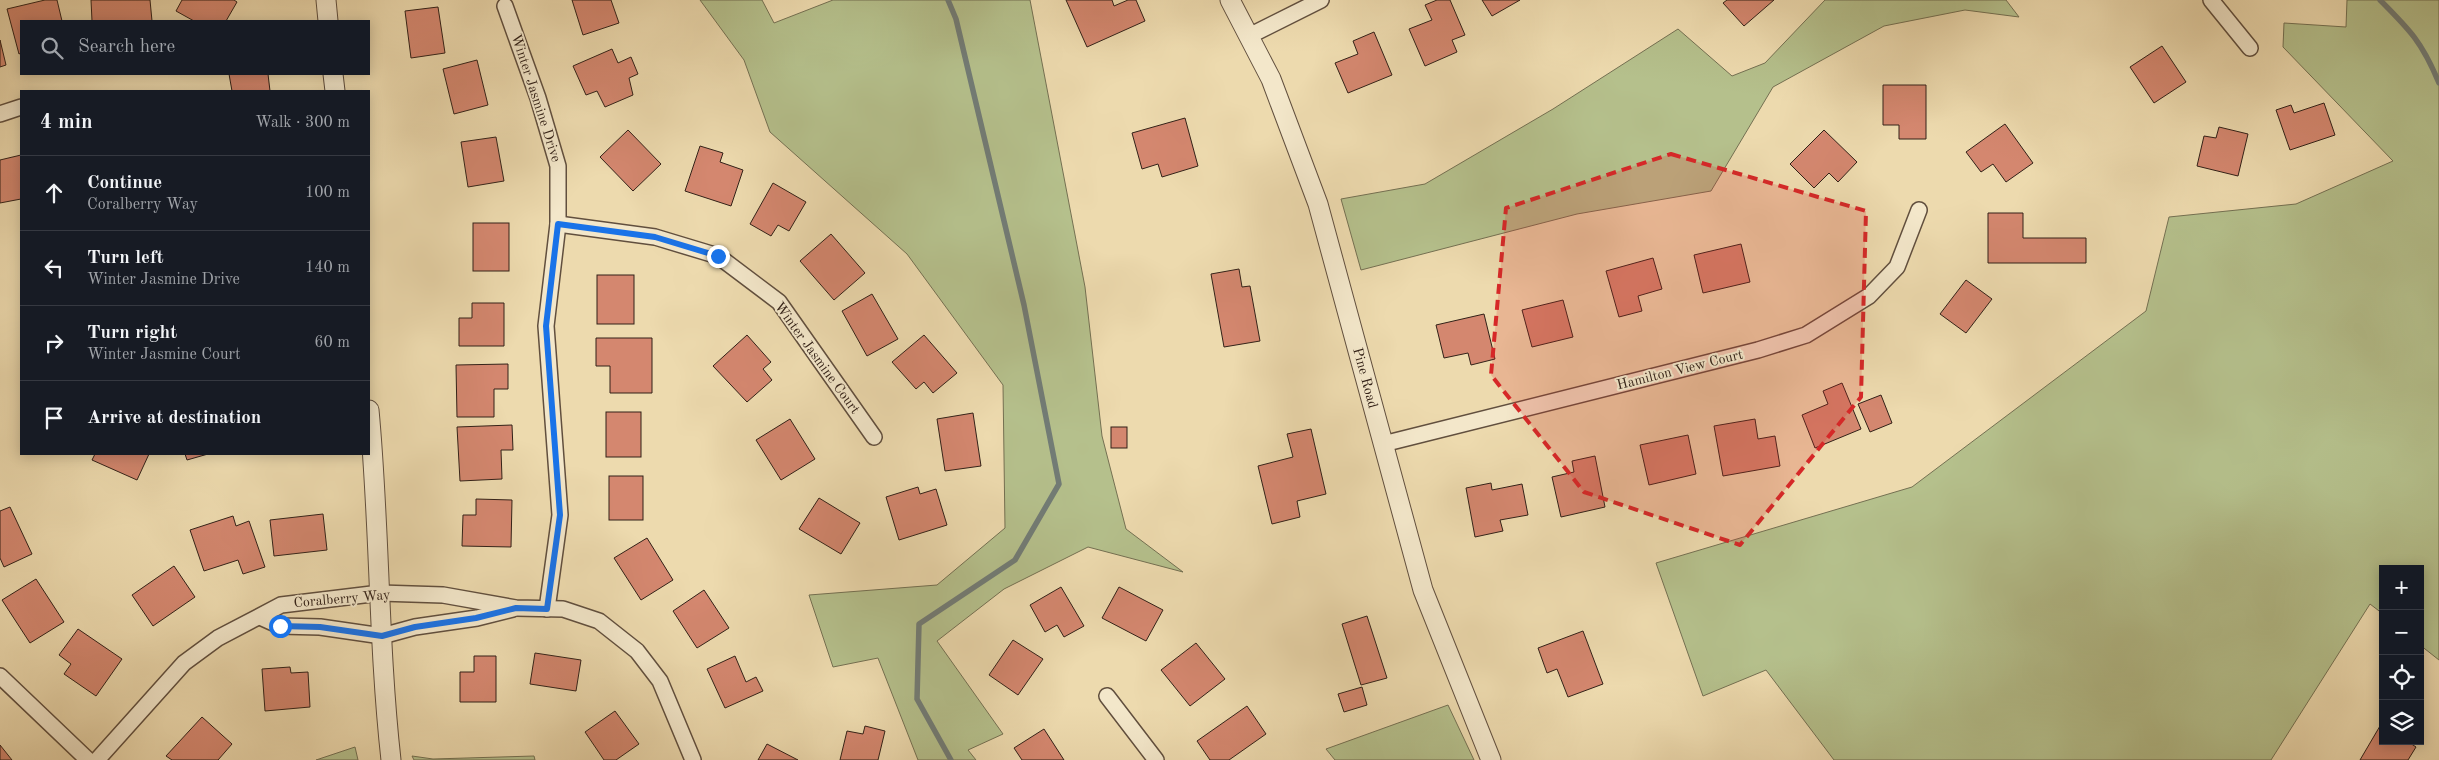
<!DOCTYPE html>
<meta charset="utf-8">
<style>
:root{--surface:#171b24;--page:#242831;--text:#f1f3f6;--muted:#9ea1a6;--line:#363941}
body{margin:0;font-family:"Old Standard TT",serif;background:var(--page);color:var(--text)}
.controls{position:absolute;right:15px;bottom:15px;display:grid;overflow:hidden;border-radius:0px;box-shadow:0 2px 12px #0003}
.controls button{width:45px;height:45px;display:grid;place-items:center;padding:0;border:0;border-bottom:1px solid var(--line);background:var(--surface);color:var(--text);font:25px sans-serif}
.stop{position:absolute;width:15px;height:15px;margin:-11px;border:4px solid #1a73e8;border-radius:50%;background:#fff}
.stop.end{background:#1a73e8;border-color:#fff;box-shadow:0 1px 5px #0008}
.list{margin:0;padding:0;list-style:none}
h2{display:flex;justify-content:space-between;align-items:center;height:65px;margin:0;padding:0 20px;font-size:21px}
h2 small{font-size:16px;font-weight:400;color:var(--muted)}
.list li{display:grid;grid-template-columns:32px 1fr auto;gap:15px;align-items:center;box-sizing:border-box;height:75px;padding:0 20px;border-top:1px solid var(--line)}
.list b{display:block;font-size:19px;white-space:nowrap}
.list p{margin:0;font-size:16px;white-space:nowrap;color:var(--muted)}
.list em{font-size:16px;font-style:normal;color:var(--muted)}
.icon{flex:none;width:28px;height:28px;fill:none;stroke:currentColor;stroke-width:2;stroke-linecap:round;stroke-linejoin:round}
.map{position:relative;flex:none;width:2439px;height:760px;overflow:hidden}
.search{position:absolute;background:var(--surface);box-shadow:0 2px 12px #0003;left:20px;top:20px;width:350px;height:55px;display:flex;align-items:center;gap:12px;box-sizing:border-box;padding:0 18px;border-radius:0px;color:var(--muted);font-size:19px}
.panel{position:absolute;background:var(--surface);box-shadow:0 2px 12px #0003;left:20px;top:90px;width:350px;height:365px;border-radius:0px}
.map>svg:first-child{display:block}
.green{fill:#b5c08c;stroke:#747052}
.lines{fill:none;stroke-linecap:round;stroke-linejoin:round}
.stream{stroke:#727c76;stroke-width:5.5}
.building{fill:#d4876f;stroke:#322118}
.minor-casing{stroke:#614f3e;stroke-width:18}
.tertiary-casing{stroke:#614f3e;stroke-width:21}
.minor{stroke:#f3e7ca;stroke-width:15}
.tertiary{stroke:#f3e7ca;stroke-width:19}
.route{stroke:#1a73e8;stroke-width:6}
.marked{fill:#d62828;fill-opacity:0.2;stroke:#d62828;stroke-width:4;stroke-dasharray:10 6;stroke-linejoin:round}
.labels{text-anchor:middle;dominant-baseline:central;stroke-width:4;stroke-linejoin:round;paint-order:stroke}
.street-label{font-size:14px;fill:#322118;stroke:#f3e7ca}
</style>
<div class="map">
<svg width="2439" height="760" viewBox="0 0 2439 760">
<rect width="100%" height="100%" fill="#eddaae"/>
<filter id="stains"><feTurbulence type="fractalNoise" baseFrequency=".004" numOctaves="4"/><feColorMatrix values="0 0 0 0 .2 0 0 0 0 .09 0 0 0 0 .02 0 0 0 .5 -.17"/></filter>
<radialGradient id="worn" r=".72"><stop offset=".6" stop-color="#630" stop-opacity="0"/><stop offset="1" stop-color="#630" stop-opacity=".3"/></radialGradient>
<g class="green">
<polygon points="700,0 762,0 774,23 833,0 1030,0 1085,287 1102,436 1126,529 1183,572 1088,547 1004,589 937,641 1003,734 968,750 976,760 918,760 878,658 833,667 809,595 937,585 1005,528 1003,385 907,254 770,132 744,60"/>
<polygon points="1825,0 2006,0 2019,17 1965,10 1884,26 1773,87 1711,191 1577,214 1361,270 1341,199 1425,184 1553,109 1678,29 1732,76 1765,63"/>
<polygon points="2347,0 2439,0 2439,660 2420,645 2420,569 2383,569 2383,614 2370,604 2271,760 1834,760 1766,670 1703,696 1656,563 1912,487 2146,311 2169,217 2296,204 2393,161 2283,47 2284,23 2346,27"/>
<polygon points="1448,705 1474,760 1335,760 1326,749"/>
<polygon points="355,747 358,760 316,760"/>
<polygon points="412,756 433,759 534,756 535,760 414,760"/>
</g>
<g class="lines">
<g class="stream">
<polyline points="948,0 956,19 1024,305 1059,484 1015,560 919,624 917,699 951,760"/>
<path d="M2380,0c30,30 42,42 59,83"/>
</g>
</g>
<g class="building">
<polygon points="45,0 57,0 62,21 21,21 21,53 19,54 7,9"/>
<polygon points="91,0 150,0 152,21 92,21"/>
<polygon points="182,0 234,0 237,2 226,21 194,21 176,11"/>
<polygon points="572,0 611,0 619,23 583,35"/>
<polygon points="1066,0 1112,0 1114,6 1128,0 1136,0 1145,21 1087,47"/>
<polygon points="1437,0 1450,0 1465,35 1452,40 1457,52 1425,66 1409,29 1432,20 1425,5"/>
<polygon points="1482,0 1520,0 1492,16"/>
<polygon points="1727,0 1774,0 1744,26 1723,3"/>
<polygon points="438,7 445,53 411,58 405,11"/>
<polygon points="1374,32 1392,75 1348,93 1335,63 1358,54 1353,41"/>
<polygon points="0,40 6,65 0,67"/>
<polygon points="2162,46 2186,82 2154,103 2130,67"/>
<polygon points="612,49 618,63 631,57 638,74 629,78 633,95 605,107 597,91 586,95 573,66"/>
<polygon points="477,60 488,105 454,114 443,69"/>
<polygon points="229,74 268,74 270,91 232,91"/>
<polygon points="1883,85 1926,85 1926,139 1899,139 1899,125 1883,125"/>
<polygon points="2324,103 2335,135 2290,150 2276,110 2291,105 2294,113"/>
<polygon points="1185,118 1198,166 1162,177 1158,164 1142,169 1132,133"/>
<polygon points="2005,124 2033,163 2006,182 1993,164 1981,172 1966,152"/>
<polygon points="2219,127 2248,134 2238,176 2197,166 2204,136 2216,138"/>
<polygon points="628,130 661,164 633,191 600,157"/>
<polygon points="1824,130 1857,162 1838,182 1829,173 1814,188 1790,164"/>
<polygon points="496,137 504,181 468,187 461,142"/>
<polygon points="700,146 723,153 720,162 743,170 731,206 685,191"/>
<polygon points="21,155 21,199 0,203 0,160"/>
<polygon points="773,183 806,202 789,231 778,225 771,236 750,224"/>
<polygon points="1988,213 2023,213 2023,238 2086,238 2086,263 1988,263"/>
<rect x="473" y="223" width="36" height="48"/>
<polygon points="831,234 865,273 834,300 800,261"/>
<polygon points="1741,244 1750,282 1703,293 1694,255"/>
<polygon points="1653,258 1662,289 1638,296 1642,311 1619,317 1606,271"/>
<polygon points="1239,269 1242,287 1250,286 1260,341 1224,347 1211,274"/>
<rect x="597" y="275" width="37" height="49"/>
<polygon points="1966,280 1992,299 1966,333 1940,314"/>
<polygon points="872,294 898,339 867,356 842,311"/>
<polygon points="1563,300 1573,337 1532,347 1522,310"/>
<polygon points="472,303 504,303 504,346 459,346 459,318 472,318"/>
<polygon points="1484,314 1495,359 1471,365 1468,353 1444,358 1436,325"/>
<polygon points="747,335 771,362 763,369 772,380 747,402 713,366"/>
<polygon points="924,335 957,373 933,393 924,382 916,389 892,362"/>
<polygon points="596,338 652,338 652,393 610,393 610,366 596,366"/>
<polygon points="508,364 508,389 494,389 494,417 457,417 456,365"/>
<polygon points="1842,383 1861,429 1815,448 1802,415 1828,404 1823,391"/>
<polygon points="1881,395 1892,423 1870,432 1858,404"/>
<rect x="606" y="412" width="35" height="45"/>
<polygon points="973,413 981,466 945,471 937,419"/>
<polygon points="790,419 815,459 781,480 756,440"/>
<polygon points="1755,419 1758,439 1775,436 1780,466 1723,476 1714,426"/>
<polygon points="512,425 513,450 501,450 502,479 460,481 457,427"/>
<rect x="1111" y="427" width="16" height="21"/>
<polygon points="1311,429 1326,494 1297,501 1300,517 1272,524 1258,466 1293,457 1287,434"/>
<polygon points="1688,435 1696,474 1649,485 1640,445"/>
<polygon points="95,454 149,454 137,480 92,460"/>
<polygon points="185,454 208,454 187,460"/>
<polygon points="1595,456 1605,507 1561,517 1552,477 1574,472 1572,461"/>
<rect x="609" y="476" width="34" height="44"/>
<polygon points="1491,483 1492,490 1522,484 1528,515 1500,520 1503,531 1475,537 1466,488"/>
<polygon points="918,487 920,494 936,489 947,525 899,540 886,497"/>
<polygon points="819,498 860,523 841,554 799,529"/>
<polygon points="476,499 512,500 511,547 462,546 463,515 476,515"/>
<polygon points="10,507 32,554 4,567 0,558 0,511"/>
<polygon points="323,514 327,550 274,556 270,520"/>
<polygon points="233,516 236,526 249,521 265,567 243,574 238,560 204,571 190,530"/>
<polygon points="647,538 673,580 641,600 614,558"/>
<polygon points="174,566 195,597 153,626 132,595"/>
<polygon points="36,579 64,622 30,643 2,600"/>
<polygon points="1061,587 1084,626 1064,637 1057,625 1045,632 1030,605"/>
<polygon points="1119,587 1163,610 1146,641 1102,618"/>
<polygon points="704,590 729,628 697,648 673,611"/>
<polygon points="1367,616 1387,678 1361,685 1342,624"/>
<polygon points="78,629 122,659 96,696 64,674 71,664 59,655"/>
<polygon points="1583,631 1603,684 1568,697 1557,669 1547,673 1538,648"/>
<polygon points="1013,640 1043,659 1018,695 989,675"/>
<polygon points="1196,643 1225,679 1190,706 1161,670"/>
<polygon points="535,653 581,660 576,691 530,684"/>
<polygon points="474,656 496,656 496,702 460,702 460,672 474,672"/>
<polygon points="735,656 746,682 756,677 763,691 725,708 707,669"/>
<polygon points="290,667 291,673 308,672 310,707 265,711 262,669"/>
<polygon points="1362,687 1367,705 1344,712 1338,694"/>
<polygon points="1247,706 1266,734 1229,760 1210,760 1197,741"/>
<polygon points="615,711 639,744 616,760 604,760 585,732"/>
<polygon points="202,717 232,744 218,760 172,760 166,756"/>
<polygon points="865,726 885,731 878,760 840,760 847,731 863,734"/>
<polygon points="2380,726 2383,727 2383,741 2407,741 2416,747 2408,760 2360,760"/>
<polygon points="1044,729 1064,760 1022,760 1014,748"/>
<polygon points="767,744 798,760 758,760"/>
<polygon points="0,745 12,760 0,760"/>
</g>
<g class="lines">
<defs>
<g id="minor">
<polyline points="2211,0 2250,48"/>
<polyline points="505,6 538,98 558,166 558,224 546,326 560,515 547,609"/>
<polyline points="1249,36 1321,0"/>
<polyline points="0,114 21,107"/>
<polyline points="558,224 655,237 718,256 779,302 874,437"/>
<polyline points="1383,444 1758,350 1806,335 1869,296 1897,267 1919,210"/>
<polyline points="260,617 280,626 320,627 382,636 415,627 477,618 513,609"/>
<polyline points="0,676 88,760"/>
<polyline points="1107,696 1156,760"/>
<polyline points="97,760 184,663 218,638 281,605 380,593 443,595 516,608 563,609 599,621 637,651 660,681 693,760"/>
</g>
<g id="tertiary">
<polyline points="326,0 328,21"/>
<polyline points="1230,0 1271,79 1318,204 1423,590 1491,760"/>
<polyline points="333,74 335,91"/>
<path d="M369,410c11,116 9,234 22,350"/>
</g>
</defs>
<use href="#minor" class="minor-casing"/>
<use href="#tertiary" class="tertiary-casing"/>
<use href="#minor" class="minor"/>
<use href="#tertiary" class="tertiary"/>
</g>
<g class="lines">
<polyline class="route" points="280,626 320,627 382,636 415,627 476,618 516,608 547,609 560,515 546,326 558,224 655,237 718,256"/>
</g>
<path class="marked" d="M1671,154l195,57 -5,186 -121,148 -156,-53 -93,-117 15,-167z"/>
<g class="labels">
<g class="street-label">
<text transform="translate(536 98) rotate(72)">Winter Jasmine Drive</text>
<text transform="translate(817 358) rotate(54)">Winter Jasmine Court</text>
<text transform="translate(1680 370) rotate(-14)">Hamilton View Court</text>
<text transform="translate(1365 378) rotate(75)">Pine Road</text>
<text transform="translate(342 599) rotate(-5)">Coralberry Way</text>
</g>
</g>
<rect width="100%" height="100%" filter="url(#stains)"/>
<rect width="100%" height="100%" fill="url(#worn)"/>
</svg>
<div class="controls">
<button>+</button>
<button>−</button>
<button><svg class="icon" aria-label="locate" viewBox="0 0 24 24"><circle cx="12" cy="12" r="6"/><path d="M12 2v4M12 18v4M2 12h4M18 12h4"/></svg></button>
<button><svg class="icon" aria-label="layers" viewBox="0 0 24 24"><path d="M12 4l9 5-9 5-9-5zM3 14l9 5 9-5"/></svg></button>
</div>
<div class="stop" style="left:280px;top:626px"></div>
<div class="stop end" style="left:718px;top:256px"></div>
<div class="search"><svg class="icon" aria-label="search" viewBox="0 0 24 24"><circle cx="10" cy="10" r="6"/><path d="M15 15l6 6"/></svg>Search here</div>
<section class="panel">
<h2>4 min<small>Walk · 300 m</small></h2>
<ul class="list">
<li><svg class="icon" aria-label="ahead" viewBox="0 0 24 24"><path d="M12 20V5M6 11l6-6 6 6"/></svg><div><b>Continue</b><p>Coralberry Way</p></div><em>100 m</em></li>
<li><svg class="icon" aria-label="left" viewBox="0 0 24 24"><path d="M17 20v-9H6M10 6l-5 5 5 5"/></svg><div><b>Turn left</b><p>Winter Jasmine Drive</p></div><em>140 m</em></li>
<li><svg class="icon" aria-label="right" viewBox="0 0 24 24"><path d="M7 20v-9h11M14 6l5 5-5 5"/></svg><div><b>Turn right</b><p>Winter Jasmine Court</p></div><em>60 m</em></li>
<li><svg class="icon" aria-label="arrive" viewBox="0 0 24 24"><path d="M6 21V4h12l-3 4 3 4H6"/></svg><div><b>Arrive at destination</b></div></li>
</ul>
</section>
</div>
